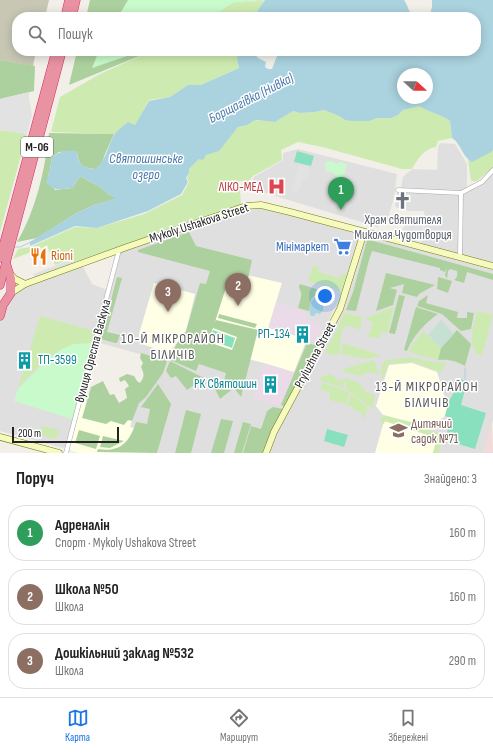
<!DOCTYPE html>
<html lang="uk">
<meta charset="utf-8">
<style>
:root{--surface:#fff;--page:#f2f2f2;--text:#222;--muted:#767676;--line:#e0e0e0;--accent:#1a73e8}
body{margin:0;font-family:"Sofia Sans Condensed",sans-serif;background:var(--page);color:var(--text)}
.compass{position:absolute;left:397px;top:68px;width:36px;height:36px;border-radius:50%;background:var(--surface);box-shadow:0 2px 10px #0003;rotate:111deg}
.scale{position:absolute;left:12px;bottom:10px;width:107px;box-sizing:border-box;padding-left:4px;border:2px solid #222;border-top:0;font-size:11px;line-height:14px;white-space:nowrap;color:#222;-webkit-text-stroke:3px #fff;paint-order:stroke}
.you{position:absolute;left:325px;top:296px;width:14px;height:14px;margin:-10px;border:3px solid #fff;border-radius:50%;background:#1a73e8;box-shadow:0 0 0 6px #1a73e833}
.badge{display:grid;place-items:center;width:26px;height:26px;border-radius:50%;background:var(--accent);color:#fff;font-size:13px;font-weight:700}
.pin{position:absolute;translate:-50% -33px;filter:drop-shadow(0 1px 2px #0008)}
.pin::after{content:'';position:absolute;top:21px;width:14px;height:12px;background:inherit;clip-path:polygon(0 0,100% 0,50% 100%)}
.list{margin:0;padding:0;list-style:none}
h2{display:flex;justify-content:space-between;align-items:center;height:52px;margin:0;padding:0 16px;font-size:17px}
h2 small{font-size:13px;font-weight:400;color:var(--muted)}
.list li{display:grid;grid-template-columns:26px 1fr auto;gap:12px;align-items:center;box-sizing:border-box;height:56px;margin:0 8px 8px;padding:0 8px;border:1px solid var(--line);border-radius:16px}
.list b{display:block;font-size:15px;white-space:nowrap}
.list p{margin:0;font-size:13px;white-space:nowrap;color:var(--muted)}
.list em{font-size:13px;font-style:normal;color:var(--muted)}
.icon{flex:none;width:22px;height:22px;fill:none;stroke:currentColor;stroke-width:2;stroke-linecap:round;stroke-linejoin:round}
.map{position:relative;flex:none;width:493px;height:453px;overflow:hidden}
.search{position:absolute;background:var(--surface);box-shadow:0 2px 10px #0003;left:12px;right:12px;top:12px;height:44px;display:flex;align-items:center;gap:10px;box-sizing:border-box;padding:0 14px;border-radius:16px;color:var(--muted);font-size:15px}
.sheet{height:244px;background:var(--surface)}
nav{display:flex;justify-content:space-around;align-items:center;box-sizing:border-box;height:56px;border-top:1px solid var(--line);background:var(--surface);font-size:11px;color:var(--muted)}
nav a{display:grid;justify-items:center;gap:2px}
nav .on{color:var(--accent)}
.map>svg:first-child{display:block}
.residential{fill:#e0dfdf}
.commercial{fill:#f2dad9}
.industrial{fill:#ebdbe8}
.education{fill:#ffffe5}
.construction{fill:#c7c7b4}
.grass{fill:#cdebb0}
.forest{fill:#add19e;fill-rule:evenodd}
.wetland{fill:#c6e0d4}
.park{fill:#c8facc}
.pitch{fill:#88e0be}
.parking{fill:#e2e2e2}
.water{fill:#aad3df;fill-rule:evenodd}
.lines{fill:none;stroke-linecap:round;stroke-linejoin:round}
.stream{stroke:#aad3df;stroke-width:1}
.street-casing{stroke:#a9a9a9;stroke-width:5}
.secondary-casing{stroke:#707d05;stroke-width:7}
.highway-casing{stroke:#dc2a67;stroke-width:9}
.street{stroke:#fff;stroke-width:4}
.secondary{stroke:#f7fabf;stroke-width:6}
.highway{stroke:#e892a2;stroke-width:8}
.labels{text-anchor:middle;dominant-baseline:central;stroke-width:3;stroke-linejoin:round;paint-order:stroke}
.shield{fill:#fff;stroke:#646464;stroke-width:1}
.shield-label{font-size:12px;font-weight:bold;fill:#222}
.health-label{font-size:13px;fill:#be3a42;stroke:#fff;text-anchor:end}
.worship-label{font-size:13px;fill:#5b616d;stroke:#fff}
.street-label{font-size:13px;fill:#222;stroke:#fff}
.shop-label{font-size:13px;fill:#366cbe;stroke:#fff;text-anchor:end}
.food-label{font-size:13px;fill:#c56008;stroke:#fff;text-anchor:start}
.culture-label{font-size:13px;fill:#0d838f;stroke:#fff;text-anchor:end}
.education-label{font-size:13px;fill:#785e54;stroke:#fff;text-anchor:start}
.water-label{font-size:14px;font-style:italic;fill:#4a7aab;stroke:#fff}
.neighbourhood-label{font-size:14px;letter-spacing:1px;fill:#555;stroke:#fff}
</style>
<div class="map">
<svg width="493" height="453" viewBox="0 0 493 453">
<rect width="100%" height="100%" fill="#f2efe9"/>
<g class="residential">
<polygon points="440,143 455,144 467,164 467,192 493,172 493,264 421,244 425,222 424,211 409,211 395,207 397,193 401,188 403,177 407,173 413,169 437,170 438,147"/>
<polygon points="298,149 397,174 394,198 386,224 380,222 378,227 255,190 255,187 250,186 254,177 283,160 283,153"/>
<polygon points="247,207 261,207 356,233 360,235 349,276 322,335 283,408 264,453 150,453 130,427 150,357 97,342 121,251"/>
<polygon points="370,236 493,270 493,420 483,453 268,453 275,435 314,367 335,325 343,308 365,238"/>
<polygon points="82,265 92,284 107,290 66,446 63,448 0,431 0,322 8,300 23,286"/>
</g>
<polygon class="commercial" points="492,420 493,453 483,453"/>
<g class="industrial">
<polygon points="276,302 307,312 306,319 323,325 316,341 268,328"/>
<polygon points="264,363 294,372 281,406 254,399"/>
</g>
<g class="education">
<polygon points="235,272 282,283 268,328 307,339 294,372 264,363 191,345 209,282"/>
<polygon points="154,283 195,294 186,331 169,353 142,344 139,341 139,334"/>
<polygon points="412,363 437,372 445,398 449,401 445,416 440,420 438,426 431,424 431,422 423,426 383,415 376,406 389,365"/>
<polygon points="86,401 134,414 130,427 155,433 150,453 79,453 72,451 69,448 82,402"/>
<polygon points="384,421 437,438 433,453 375,453"/>
</g>
<polygon class="construction" points="0,0 49,0 45,17 17,17 17,51 36,51 33,66 0,60"/>
<g class="grass">
<polygon points="264,1 258,10 256,17 212,17 233,3"/>
<polygon points="151,51 238,51 237,59 239,68 201,85 188,85 170,97 149,100 135,126 128,123 114,134 51,132 60,97 100,74"/>
<path d="M419,105c10,7 21,9 31,16l2,17 -14,3 -2,6c-13,2 -18,12 -24,22h-11l-6,-2 -73,-20 -24,-5 -17,8 1,10 -29,16 -5,6 -9,-1 2,23 -167,58 -2,-3 -17,6 -8,-19 -34,13 5,-10 12,-2 45,-20 22,1 47,-14 38,-19 7,-13 -2,-4 2,-5v-4l10,-10h2l5,-4 13,-5 19,-23 10,-2 4,-4 11,-1 12,2 18,-11 7,2 15,-1 9,-2 15,6 6,4 6,1h18l7,-3h15l7,-3 5,-5z"/>
<polygon points="0,130 27,134 0,232"/>
<polygon points="493,150 493,167 477,181 471,181 468,160 472,161"/>
<polygon points="313,266 319,267 318,272 340,278 341,274 347,275 341,291 308,281"/>
<polygon points="394,307 387,333 381,332 379,338 368,337 373,322 367,320 366,318"/>
<polygon points="477,311 493,315 482,355 476,354 472,344 472,333"/>
<polygon points="345,313 362,317 360,330 350,326 345,327 341,332 342,332 340,343 340,354 329,355 326,350 332,338 336,336 333,337"/>
<path d="M40,316l55,15 -3,12c-6,1 -14,0 -19,2 -22,6 -40,27 -55,43z"/>
<polygon points="423,331 441,348 438,360 409,352 412,345"/>
<path d="M343,343l37,12c-12,7 -25,2 -38,-1v-8z"/>
<path d="M411,357l26,6 10,-1 -8,12 -2,-3 -24,-9 -24,2 -6,15c-4,-6 -2,-11 1,-18z"/>
<polygon points="374,360 379,374 368,372 361,376 345,372 343,369"/>
<polygon points="329,374 334,376 338,381 343,379 344,388 321,381 319,378"/>
<polygon points="345,378 359,383 366,392 375,395 373,403 374,410 347,390 344,379"/>
<polygon points="323,383 344,390 349,393 346,404 330,400 329,392 320,389"/>
<polygon points="351,394 368,407 364,418 362,417 362,413 353,410 353,407 347,406"/>
<polygon points="383,415 423,425 425,421 431,423 429,430 439,433 441,441 439,453 433,453 437,438 385,421 384,424 380,422"/>
<polygon points="42,426 59,430 56,439 16,429 25,427 40,431"/>
</g>
<g class="forest">
<polygon points="90,0 265,0 233,3 212,17 86,17"/>
<polygon points="77,51 151,51 69,85"/>
<polygon points="0,60 35,66 34,91 0,99"/>
<path d="M49,133l65,1 -9,20 -3,9 -6,6c-14,-1 -18,-4 -19,-18l-18,1 -7,5 -2,13 -2,6 7,14 17,-2 8,-12 22,12 6,6 5,2 2,3 -21,6 -19,9 -38,24 -20,4c19,-32 28,-72 32,-109z"/>
<path d="M189,232l7,14 56,14 -5,23 -11,-3 -1,3 -7,-2 -13,41 1,-2 42,10 -17,67 -7,-9 -14,11 -11,-22 15,4 2,-8 -27,-9 5,-12 -8,19 -26,-11 6,-15 10,-14 14,-48 6,1 4,-13 -72,-19v-2zM213,328l24,9 -5,13 -24,-8z"/>
<path d="M367,240h3l123,34v6l-26,-8 -3,11 -10,-3c3,-2 4,-5 3,-9l-7,-2 -2,2 -1,8 -2,-4 2,-8 -2,5 -5,-2v-2l-68,-17 -3,9h-1h1l-13,51 -10,-1 7,-18z"/>
<polygon points="386,273 435,285 419,294 417,297 402,293 404,284 390,288 397,290 393,305 376,311"/>
<polygon points="117,277 122,278 107,332 120,335 117,343 115,343 101,339"/>
<polygon points="438,277 452,281 448,293 437,289"/>
<path d="M300,284l29,9 1,6 -3,-1 -1,2 -5,-3 -7,-1 -3,4 -2,11 -11,-3c1,-4 4,-12 3,-16 -1,-2 -2,-4 -2,-6z"/>
<polygon points="399,295 405,296 395,334 389,333"/>
<polygon points="428,295 426,303 458,312 457,318 467,318 467,312 474,313 471,329 461,331 442,314 417,306 419,301"/>
<path d="M416,307l22,7c-12,8 -26,23 -31,37l-3,-1z"/>
<polygon points="219,314 257,324 255,328 218,318"/>
<path d="M457,330l14,14 -6,22c-9,-5 -16,-7 -27,-6l3,-12z"/>
<polygon points="307,343 318,346 285,407 281,405"/>
<path d="M141,353l26,8 -4,12 -17,24 -7,6 -7,18 -4,-1 -4,5 -13,-4 -5,3 -24,-6 9,-31 12,-6 7,14 4,-1 5,9 8,-5 -2,-9 4,-3 -4,-6 -5,2 -1,-4 8,-4 7,2 3,5 3,2c5,-6 4,-10 1,-16l2,-4 -3,-5z"/>
<polygon points="170,361 204,378 187,390 176,376 171,378 166,371"/>
<path d="M158,384l13,20 -14,49 -60,-1 1,-3c23,4 32,-8 38,-27l11,2 3,-15 -9,-2z"/>
<polygon points="273,407 283,409 271,432 262,453 243,453 251,426 261,429 267,411"/>
<polygon points="186,410 201,414 191,453 175,453"/>
<polygon points="221,419 233,421 224,453 211,453"/>
<polygon points="243,422 251,424 242,453 234,453"/>
<polygon points="79,430 100,436 96,449 75,443"/>
<polygon points="103,436 124,441 110,448 100,447"/>
</g>
<polygon class="wetland" points="441,320 454,334 441,348 428,335"/>
<g class="park">
<polygon points="128,0 265,0 233,3 212,17 118,17"/>
<polygon points="99,51 142,51 92,68"/>
<polygon points="330,161 333,162 336,164 340,162 347,164 344,175 337,178 333,172 330,172 326,171 325,166 326,162"/>
<polygon points="92,343 72,419 14,401 18,389 49,358 62,349 74,344"/>
</g>
<g class="pitch">
<polygon points="297,151 314,156 311,166 294,162"/>
<polygon points="213,330 235,338 232,348 210,340"/>
<polygon points="461,379 467,382 461,405 486,413 475,449 445,440 451,418 445,416 449,401"/>
<polygon points="327,429 348,435 344,447 324,441"/>
</g>
<g class="parking">
<polygon points="29,92 29,99 32,115 27,134 0,130 0,99"/>
<polygon points="299,165 310,168 307,179 303,180 298,193 291,190"/>
<polygon points="407,219 424,222 421,242 397,238 404,227"/>
<polygon points="73,259 74,264 35,278 33,274"/>
</g>
<g class="water">
<path d="M265,0h139c5,7 3,11 11,17h-159l2,-7z"/>
<path d="M432,0h61v150l-2,2 -19,10c-10,-5 -11,-19 -20,-24l-2,-17c-10,-7 -21,-9 -31,-15l-16,4 -5,5 -7,3h-14l-8,3h-18l-6,-1 -6,-4 -15,-6 -9,2 -15,1 -7,-2 -18,11 -17,-2 -5,1 -5,4 -10,2 -19,24 -13,4 -3,5 -4,-1 -10,10v4l-3,5 2,4 -7,12 -33,17 -51,17 -22,-2 -45,20v-4l45,-28 19,-9 20,-6 -1,-3 -5,-2 -6,-6 -22,-12 -8,12c-10,1 -19,4 -26,-6l4,-12 2,-13c8,-6 15,-7 25,-6 0,14 6,17 19,18 10,-9 12,-23 18,-34 3,-5 10,-9 14,-13l7,3 14,-24 21,-4 18,-12h13l38,-17 -2,-9 1,-8h14l6,7 8,4 -1,5 3,2h4l7,-18h197v-34h-47l3,-10zM403,74h24v24h-24z"/>
<path d="M318,296l8,5 -3,2v7l-3,4 -4,-1 -2,3h-3c-3,-6 -1,-18 7,-20z"/>
</g>
<g class="lines">
<g class="stream">
<polyline points="15,247 20,247 31,242"/>
<polyline points="465,368 465,379 468,382"/>
</g>
<defs>
<g id="street">
<polyline points="398,190 461,193 482,182 493,170"/>
<polyline points="460,257 461,193"/>
<polyline points="66,453 119,250"/>
</g>
<g id="secondary">
<polyline points="10,274 15,279 25,284"/>
<polyline points="11,293 25,284 127,247 246,206 261,205 290,212 493,266"/>
<polyline points="0,437 59,453"/>
<polyline points="266,453 274,432 340,309 364,232"/>
</g>
<g id="highway">
<polyline points="65,17 69,0"/>
<polyline points="72,17 76,0"/>
<polyline points="0,258 56,51"/>
<polyline points="0,285 62,51"/>
<polyline points="0,316 3,305 11,293 11,279 6,263"/>
</g>
</defs>
<use href="#street" class="street-casing"/>
<use href="#secondary" class="secondary-casing"/>
<use href="#highway" class="highway-casing"/>
<use href="#street" class="street"/>
<use href="#secondary" class="secondary"/>
<use href="#highway" class="highway"/>
</g>
<defs>
<symbol id="hospital-bare" viewBox="-9 -9 18 18"><path d="M-5-5h3v3.5h4V-5h3V5h-3V1.5h-4V5h-3Z" fill="#e0444e" stroke="#fff" stroke-width="2.5" paint-order="stroke"/></symbol>
<symbol id="church-bare" viewBox="-9 -9 18 18"><path d="M-1.2-6h2.4v3.5h3.3v2.4h-3.3V6h-2.4V-.1h-3.3v-2.4h3.3Z" fill="#6b7280" stroke="#fff" stroke-width="2.5" paint-order="stroke"/></symbol>
<symbol id="supermarket-bare" viewBox="-9 -9 18 18"><path d="M-6-5.5h2.5l.6 2H6L4.5 2H-2.5L-4.4-4H-6ZM-1.5 3.2a1.3 1.3 0 1 0 .1 0ZM3 3.2a1.3 1.3 0 1 0 .1 0Z" fill="#3f7fe0" stroke="#fff" stroke-width="2.5" paint-order="stroke"/></symbol>
<symbol id="restaurant-bare" viewBox="-9 -9 18 18"><path d="M-5-6h1v4h1v-4h1v4h1v-4h1v5L-1.5 .5V6h-2V.5L-5-1ZM5-6V6H3V1.5H1.5Q1.5-4 5-6Z" fill="#e8710a" stroke="#fff" stroke-width="2.5" paint-order="stroke"/></symbol>
<symbol id="building-bare" viewBox="-9 -9 18 18"><path d="M-4-6H4V6H1V3H-1V6H-4ZM-2.5-4.3h1.7v1.8h-1.7ZM.8-4.3h1.7v1.8H.8ZM-2.5-1h1.7V.8h-1.7ZM.8-1h1.7V.8H.8Z" fill="#0f9aa8" stroke="#fff" stroke-width="2.5" paint-order="stroke"/></symbol>
<symbol id="school-bare" viewBox="-9 -9 18 18"><path d="M0-5L7-2L0 1L-7-2ZM-4 1L0 2.5L4 1V4Q0 6-4 4Z" fill="#8d6e63" stroke="#fff" stroke-width="2.5" paint-order="stroke"/></symbol>
</defs>
<g fill-rule="evenodd">
<use href="#hospital-bare" x="264" y="174" width="25" height="25"/>
<use href="#church-bare" x="390" y="188" width="25" height="25"/>
<use href="#supermarket-bare" x="330" y="234" width="25" height="25"/>
<use href="#restaurant-bare" x="26" y="244" width="25" height="25"/>
<use href="#building-bare" x="290" y="322" width="25" height="25"/>
<use href="#building-bare" x="12" y="348" width="25" height="25"/>
<use href="#building-bare" x="258" y="372" width="25" height="25"/>
<use href="#school-bare" x="386" y="418" width="25" height="25"/>
</g>
<g class="labels">
<rect class="shield" x="21" y="137" width="32" height="20" rx="3"/>
<g class="shield-label">
<text x="37" y="147">М-06</text>
</g>
<g class="health-label">
<text x="263" y="187">ЛІКО-МЕД</text>
</g>
<g class="worship-label">
<text x="403" y="220">Храм святителя<tspan x="403" dy="15">Миколая Чудотворця</tspan></text>
</g>
<g class="street-label">
<text transform="translate(199 223) rotate(-18)">Mykoly Ushakova Street</text>
<text transform="translate(93 351) rotate(-75)">вулиця Ореста Васкула</text>
<text transform="translate(315 355) rotate(-62)">Pryluzhna Street</text>
</g>
<g class="shop-label">
<text x="329" y="247">Мінімаркет</text>
</g>
<g class="food-label">
<text x="51" y="256">Rioni</text>
</g>
<g class="culture-label">
<text x="290" y="334">РП-134</text>
<text x="38" y="360" text-anchor="start">ТП-3599</text>
<text x="257" y="384">РК Святошин</text>
</g>
<g class="education-label">
<text x="411" y="424">Дитячий<tspan x="411" dy="15">садок №71</tspan></text>
</g>
<g class="water-label">
<text transform="translate(251 98) rotate(-27)">Борщагівка (Нивка)</text>
<text x="146" y="158">Святошинське<tspan x="146" dy="16">озеро</tspan></text>
</g>
<g class="neighbourhood-label">
<text x="173" y="338">10-Й МІКРОРАЙОН<tspan x="173" dy="16">БІЛИЧІВ</tspan></text>
<text x="427" y="386">13-Й МІКРОРАЙОН<tspan x="427" dy="16">БІЛИЧІВ</tspan></text>
</g>
</g>
</svg>
<svg class="compass" viewBox="-18 -18 36 36"><path d="M0-13l5 13h-10z" fill="#e53935"/><path d="M0 13l5-13h-10z" fill="#767676"/></svg>
<div class="scale">200 m</div>
<div class="you"></div>
<div class="pin badge" style="left:341px;top:210px;background:#2e9e5b">1</div>
<div class="pin badge" style="left:238px;top:306px;background:#8d6e63">2</div>
<div class="pin badge" style="left:168px;top:312px;background:#8d6e63">3</div>
<div class="search"><svg class="icon" aria-label="search" viewBox="0 0 24 24"><circle cx="10" cy="10" r="6"/><path d="M15 15l6 6"/></svg>Пошук</div>
</div>
<section class="sheet">
<h2>Поруч<small>Знайдено: 3</small></h2>
<ul class="list">
<li><span class="badge" style="background:#2e9e5b">1</span><div><b>Адреналін</b><p>Спорт · Mykoly Ushakova Street</p></div><em>160 m</em></li>
<li><span class="badge" style="background:#8d6e63">2</span><div><b>Школа №50</b><p>Школа</p></div><em>160 m</em></li>
<li><span class="badge" style="background:#8d6e63">3</span><div><b>Дошкільний заклад №532</b><p>Школа</p></div><em>290 m</em></li>
</ul>
</section>
<nav>
<a class="on"><svg class="icon" aria-label="map" viewBox="0 0 24 24"><path d="M3 6l6-2 6 2 6-2v14l-6 2-6-2-6 2zM9 4v14M15 6v14"/></svg>Карта</a>
<a><svg class="icon" aria-label="directions" viewBox="0 0 24 24"><path d="M12 3l9 9-9 9-9-9zM9 14v-3h6M13 9l2 2-2 2"/></svg>Маршрут</a>
<a><svg class="icon" aria-label="saved" viewBox="0 0 24 24"><path d="M7 4h10v16l-5-4-5 4z"/></svg>Збережені</a>
</nav>
